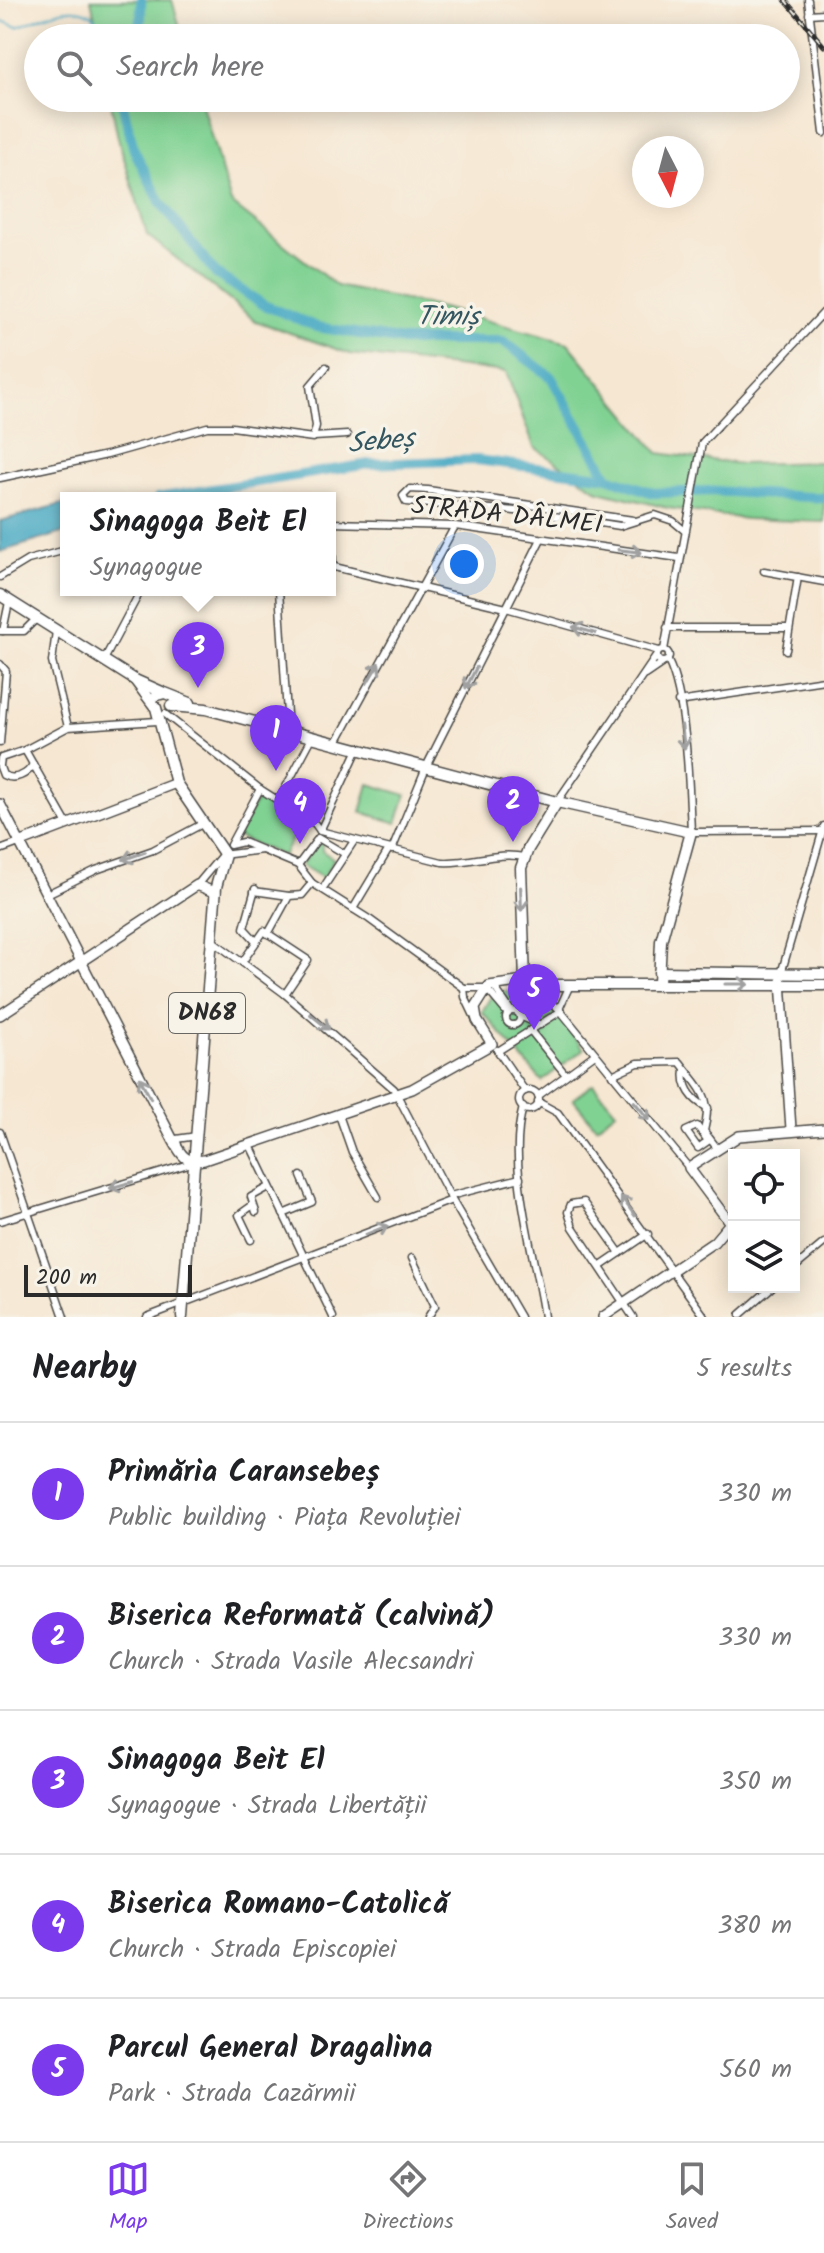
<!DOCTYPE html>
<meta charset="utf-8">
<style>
:root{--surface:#fff;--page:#f2f2f2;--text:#202124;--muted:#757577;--line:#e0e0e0;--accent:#7c3aed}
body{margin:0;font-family:Kalam,sans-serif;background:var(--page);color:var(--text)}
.controls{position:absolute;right:24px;bottom:24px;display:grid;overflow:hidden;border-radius:0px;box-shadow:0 4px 20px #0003}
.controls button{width:72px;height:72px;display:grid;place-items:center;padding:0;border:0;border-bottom:2px solid var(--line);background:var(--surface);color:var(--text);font:40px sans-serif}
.compass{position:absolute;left:632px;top:136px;width:72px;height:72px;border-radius:50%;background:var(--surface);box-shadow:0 4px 20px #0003;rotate:174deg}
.scale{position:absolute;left:24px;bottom:20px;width:168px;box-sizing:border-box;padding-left:8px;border:4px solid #2b2b2b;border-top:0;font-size:22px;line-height:28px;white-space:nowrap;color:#2b2b2b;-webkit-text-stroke:6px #f7f3e8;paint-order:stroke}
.you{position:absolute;left:464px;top:564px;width:28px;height:28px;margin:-20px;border:6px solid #fff;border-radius:50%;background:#1a73e8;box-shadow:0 0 0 12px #1a73e833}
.badge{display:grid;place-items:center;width:52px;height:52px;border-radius:50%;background:var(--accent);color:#fff;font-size:26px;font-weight:700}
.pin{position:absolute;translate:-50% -66px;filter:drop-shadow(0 2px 4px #0008)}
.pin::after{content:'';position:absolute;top:42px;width:28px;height:24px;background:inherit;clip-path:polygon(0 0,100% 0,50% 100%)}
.popup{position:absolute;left:60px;top:492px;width:276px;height:104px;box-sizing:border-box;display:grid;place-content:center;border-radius:0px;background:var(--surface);filter:drop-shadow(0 2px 6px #0005);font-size:26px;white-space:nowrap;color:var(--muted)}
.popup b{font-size:30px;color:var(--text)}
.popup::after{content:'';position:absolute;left:50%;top:100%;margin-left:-16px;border:16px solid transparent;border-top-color:var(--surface)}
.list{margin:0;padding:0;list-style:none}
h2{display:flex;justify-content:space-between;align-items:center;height:104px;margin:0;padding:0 32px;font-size:34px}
h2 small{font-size:26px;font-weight:400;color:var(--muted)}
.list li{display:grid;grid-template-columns:52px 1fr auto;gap:24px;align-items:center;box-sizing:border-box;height:144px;padding:0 32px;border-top:2px solid var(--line)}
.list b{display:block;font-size:30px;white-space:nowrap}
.list p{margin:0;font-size:26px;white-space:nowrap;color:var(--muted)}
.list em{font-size:26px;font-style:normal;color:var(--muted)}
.icon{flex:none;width:44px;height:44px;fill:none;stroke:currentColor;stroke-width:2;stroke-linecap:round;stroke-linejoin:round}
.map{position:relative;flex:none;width:824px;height:1317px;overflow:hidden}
.search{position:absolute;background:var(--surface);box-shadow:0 4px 20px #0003;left:24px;right:24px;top:24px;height:88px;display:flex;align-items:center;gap:20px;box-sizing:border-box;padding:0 28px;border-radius:44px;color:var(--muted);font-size:30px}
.sheet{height:824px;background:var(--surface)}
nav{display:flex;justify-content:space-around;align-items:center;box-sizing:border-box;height:112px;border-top:2px solid var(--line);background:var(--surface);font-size:22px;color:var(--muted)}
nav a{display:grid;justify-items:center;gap:4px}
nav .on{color:var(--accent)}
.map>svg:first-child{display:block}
.green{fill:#80d293;stroke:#567e5f;stroke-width:2}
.water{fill:#43a7c3;stroke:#376977;stroke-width:2}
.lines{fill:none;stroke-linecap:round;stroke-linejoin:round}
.stream{stroke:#43a7c3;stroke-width:2}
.river{stroke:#43a7c3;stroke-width:10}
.street-casing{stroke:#494744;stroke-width:9}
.secondary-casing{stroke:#494744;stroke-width:12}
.primary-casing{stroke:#494744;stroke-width:13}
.street{stroke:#fff;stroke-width:6}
.secondary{stroke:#fff;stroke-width:9}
.primary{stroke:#fff;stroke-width:10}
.rail-casing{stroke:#2b2b2b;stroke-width:5}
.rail{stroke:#f7f3e8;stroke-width:2;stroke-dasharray:6;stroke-linecap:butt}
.oneway{stroke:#a0a0a0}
.labels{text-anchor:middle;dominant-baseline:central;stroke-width:7;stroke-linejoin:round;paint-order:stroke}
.shield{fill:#f7f3e8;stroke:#686764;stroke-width:2}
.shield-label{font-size:24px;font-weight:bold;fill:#2b2b2b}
.street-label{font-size:26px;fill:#2b2b2b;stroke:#f7f3e8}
.water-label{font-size:28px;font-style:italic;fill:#335660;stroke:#f7f3e8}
</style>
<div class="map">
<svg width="824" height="1317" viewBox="0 0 824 1317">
<rect width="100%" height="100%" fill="#f7f3e8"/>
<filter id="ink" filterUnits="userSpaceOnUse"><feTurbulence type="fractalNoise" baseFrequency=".0125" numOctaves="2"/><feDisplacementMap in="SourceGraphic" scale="16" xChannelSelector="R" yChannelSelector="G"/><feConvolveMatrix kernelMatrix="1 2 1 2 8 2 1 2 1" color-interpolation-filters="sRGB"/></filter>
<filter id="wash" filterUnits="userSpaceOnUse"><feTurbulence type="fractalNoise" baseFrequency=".006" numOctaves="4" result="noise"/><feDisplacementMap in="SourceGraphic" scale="32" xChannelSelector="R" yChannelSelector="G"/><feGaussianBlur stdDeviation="1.8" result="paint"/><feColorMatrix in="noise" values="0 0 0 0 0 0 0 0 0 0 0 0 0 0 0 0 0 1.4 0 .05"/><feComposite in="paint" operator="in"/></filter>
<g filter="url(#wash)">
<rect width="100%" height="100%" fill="#f6e7d2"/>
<g class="green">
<polygon points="91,0 172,0 183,38 99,38"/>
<polygon points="110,98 200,98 231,203 337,286 442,308 568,343 658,453 741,464 824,462 824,522 746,519 668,508 599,491 534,447 506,372 350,354 256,321 147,235 118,138"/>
<polygon points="369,784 406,795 397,823 361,812"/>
<polygon points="259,797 301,822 283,856 236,836"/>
<polygon points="318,840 322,843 322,851 334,859 323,878 301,865"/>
<polygon points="494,991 539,991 584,1049 542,1081 482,1012"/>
<polygon points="593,1084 616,1111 596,1127 573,1099"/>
</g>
<polygon class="water" points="66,503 66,532 0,552 0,521"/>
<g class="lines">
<path class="stream" d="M0,20l17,7c24,-8 52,-27 76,-11 5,6 8,16 13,22"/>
<g class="river">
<polyline points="134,38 141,20 141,0"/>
<polyline points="121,98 134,150 161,203 216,274 264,305 317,327 403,341 503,341 551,377 608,477"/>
<polyline points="158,498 369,464 477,460 608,477 653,493 714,491 824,498"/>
</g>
</g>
</g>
<g filter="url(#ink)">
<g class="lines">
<defs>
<g id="street">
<polyline points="808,0 824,133"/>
<polyline points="809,14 824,13"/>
<polyline points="314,437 347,435"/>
<polyline points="0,478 107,455 207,427 232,427 313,438 316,426 310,386 326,367"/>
<polyline points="633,520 428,490 410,489 403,496 406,502 528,512 620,526 655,515 673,521 685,531"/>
<polyline points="330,523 455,526 679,558"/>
<polyline points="331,523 333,567"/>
<polyline points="330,566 506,608 659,651"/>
<polyline points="764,571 824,582"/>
<polyline points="0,577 28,560 66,550"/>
<polyline points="279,590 288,730"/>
<polyline points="667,628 788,628"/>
<polyline points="0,631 24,631 35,620"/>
<polyline points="3,631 9,602"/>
<polyline points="56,631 52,662 68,727"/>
<circle cx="663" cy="656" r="6"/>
<polyline points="664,650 702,443 824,312"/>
<polyline points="786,650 798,577"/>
<polyline points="104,660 141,590"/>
<path d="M668,661c19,37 21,127 23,171l133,-1"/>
<polyline points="0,664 6,671 0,743"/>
<polyline points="645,675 664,662"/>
<polyline points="678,702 824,680"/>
<path d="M165,714l95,75 55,35 5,7 122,31c28,2 54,-11 82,-5"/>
<polyline points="337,742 455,526"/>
<polyline points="25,750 68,727 157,721"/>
<polyline points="0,765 1,758 25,750 67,824"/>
<path d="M0,767l3,8c11,6 25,0 30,-11"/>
<polyline points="260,789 230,845 243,842 298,865 312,883 369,919 464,988"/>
<polyline points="279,800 313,736"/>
<polyline points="557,802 657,655"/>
<polyline points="320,831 359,747"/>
<polyline points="318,838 345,854"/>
<polyline points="0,850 19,843"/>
<polyline points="392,850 427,765 541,539"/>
<polyline points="298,865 316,841"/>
<polyline points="197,885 222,855 262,850"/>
<polyline points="325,885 354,841"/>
<polyline points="255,889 244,928 256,941"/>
<polyline points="254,891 289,896"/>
<polyline points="45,895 96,870 153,850 204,823"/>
<polyline points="353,909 389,849"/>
<polyline points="268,934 289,896 302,895 312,883"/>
<polyline points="213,941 285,994 394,1089 452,1200 520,1317"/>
<polyline points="243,961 264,931 308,960 285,994"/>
<polyline points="781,974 824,826"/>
<polyline points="528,983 559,1009 689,1168"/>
<polyline points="493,985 511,1011"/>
<polyline points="464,988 486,988 508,1014"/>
<polyline points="464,988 465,997 475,1018"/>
<polyline points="559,1009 570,985"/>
<circle cx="513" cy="1018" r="7"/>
<polyline points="520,1016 540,1025"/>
<polyline points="530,1030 566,1075"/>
<polyline points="497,1050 525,1091"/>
<polyline points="498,1051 561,1011"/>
<path d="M685,1069c-3,18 7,31 23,39"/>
<path d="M612,1075l26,-12 42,-1c21,28 33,34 24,69l13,17"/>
<circle cx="529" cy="1100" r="10"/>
<polyline points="538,1096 595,1054"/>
<polyline points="538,1102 558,1113 705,1317"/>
<path d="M523,1107c-17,61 12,147 21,210"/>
<polyline points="339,1115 352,1152 378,1197"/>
<polygon points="697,1126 708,1141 698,1148 686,1131"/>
<polyline points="0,1132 64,1317"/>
<polyline points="178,1145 176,1139 197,1136"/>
<polyline points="250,1145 333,1317"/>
<polyline points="450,1196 520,1178"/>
<polyline points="256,1212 251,1197 269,1187"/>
<polyline points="283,1214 312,1202 301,1176"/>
<polyline points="0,1221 195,1162"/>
<polyline points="251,1240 239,1215 253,1205"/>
<polyline points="620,1253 584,1202 571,1204 568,1212 573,1227 633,1317"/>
<polyline points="412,1258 435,1306 428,1317"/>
<polyline points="601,1266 648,1234"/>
<polyline points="794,1268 824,1243"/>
<polyline points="740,1315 772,1287"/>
<polyline points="147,1317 452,1200"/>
</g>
<g id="secondary">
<path d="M0,804l173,336c8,15 13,24 31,20l208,-71 80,-45 -15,-24 -2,-12 14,-22 36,-5"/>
<polyline points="19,843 176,783"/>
<polyline points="781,981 791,1129"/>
<polyline points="0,1015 197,885 216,893"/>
<polyline points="603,1317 714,1242 730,1223 689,1168 739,1136 824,1129"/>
</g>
<g id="primary">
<polyline points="0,595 135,680 162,692"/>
<polyline points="135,680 156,708 176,783 225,855 216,887 182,1317"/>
<polyline points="157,695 165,693 190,703"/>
<polyline points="171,706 206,709 557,802 691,832 661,941 659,983"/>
<polyline points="557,802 528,849 521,868 525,981 550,985 824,985"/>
<polyline points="659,972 824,974"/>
</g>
</defs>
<use href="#street" class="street-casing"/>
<use href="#secondary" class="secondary-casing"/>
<use href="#primary" class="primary-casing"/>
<use href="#street" class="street"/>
<use href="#secondary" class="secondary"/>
<use href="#primary" class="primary"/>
<defs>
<polyline id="rail" points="785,0 824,46"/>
</defs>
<use href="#rail" class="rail-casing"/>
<use href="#rail" class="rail"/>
</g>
<defs><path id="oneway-shaft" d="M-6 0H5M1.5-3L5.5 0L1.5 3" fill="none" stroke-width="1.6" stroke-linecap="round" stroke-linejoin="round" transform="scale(2)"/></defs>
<g class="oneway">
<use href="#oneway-shaft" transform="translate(630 551) rotate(7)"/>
<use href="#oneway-shaft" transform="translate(584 630) rotate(-164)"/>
<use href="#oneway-shaft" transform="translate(373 673) rotate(-59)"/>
<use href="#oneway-shaft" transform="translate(471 678) rotate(117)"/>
<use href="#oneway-shaft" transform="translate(683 737) rotate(83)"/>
<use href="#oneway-shaft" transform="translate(134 856) rotate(161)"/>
<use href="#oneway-shaft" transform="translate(521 899) rotate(88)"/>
<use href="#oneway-shaft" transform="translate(737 984)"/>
<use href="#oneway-shaft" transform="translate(320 1022) rotate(39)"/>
<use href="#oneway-shaft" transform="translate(145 1088) rotate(-118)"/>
<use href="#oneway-shaft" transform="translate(642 1111) rotate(50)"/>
<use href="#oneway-shaft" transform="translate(121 1185) rotate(164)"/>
<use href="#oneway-shaft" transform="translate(628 1206) rotate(-126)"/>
<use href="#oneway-shaft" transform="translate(377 1230) rotate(-22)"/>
</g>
</g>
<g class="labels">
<rect class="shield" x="169" y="993" width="76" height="40" rx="6"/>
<g class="shield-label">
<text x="207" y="1013">DN68</text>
</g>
<g class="street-label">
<text transform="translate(507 516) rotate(6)">STRADA DÂLMEI</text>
</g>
<g class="water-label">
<text x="448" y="317">Timiș</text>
<text transform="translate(381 442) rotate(-5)">Sebeș</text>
</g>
</g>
</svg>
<div class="controls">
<button><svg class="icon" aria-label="locate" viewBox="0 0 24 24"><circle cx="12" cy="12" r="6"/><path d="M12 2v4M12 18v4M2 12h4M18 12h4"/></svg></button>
<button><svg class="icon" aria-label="layers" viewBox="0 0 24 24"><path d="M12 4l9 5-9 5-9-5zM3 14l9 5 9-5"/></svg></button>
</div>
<svg class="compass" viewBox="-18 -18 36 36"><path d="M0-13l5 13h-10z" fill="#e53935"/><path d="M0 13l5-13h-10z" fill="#757577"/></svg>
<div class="scale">200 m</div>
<div class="you"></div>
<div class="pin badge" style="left:276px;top:771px">1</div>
<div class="pin badge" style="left:513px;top:842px">2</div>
<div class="pin badge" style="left:198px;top:688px">3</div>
<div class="popup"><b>Sinagoga Beit El</b>Synagogue</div>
<div class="pin badge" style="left:300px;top:844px">4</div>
<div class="pin badge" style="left:534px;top:1030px">5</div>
<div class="search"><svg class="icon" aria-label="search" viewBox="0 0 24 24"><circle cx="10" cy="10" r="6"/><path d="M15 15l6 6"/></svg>Search here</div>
</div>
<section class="sheet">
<h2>Nearby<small>5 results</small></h2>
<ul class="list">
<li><span class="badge">1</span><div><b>Primăria Caransebeș</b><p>Public building · Piața Revoluției</p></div><em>330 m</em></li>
<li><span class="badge">2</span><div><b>Biserica Reformată (calvină)</b><p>Church · Strada Vasile Alecsandri</p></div><em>330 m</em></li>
<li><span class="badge">3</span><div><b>Sinagoga Beit El</b><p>Synagogue · Strada Libertății</p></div><em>350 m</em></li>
<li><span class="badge">4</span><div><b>Biserica Romano-Catolică</b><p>Church · Strada Episcopiei</p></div><em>380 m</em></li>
<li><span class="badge">5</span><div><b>Parcul General Dragalina</b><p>Park · Strada Cazărmii</p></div><em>560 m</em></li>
</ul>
</section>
<nav>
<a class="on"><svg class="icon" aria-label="map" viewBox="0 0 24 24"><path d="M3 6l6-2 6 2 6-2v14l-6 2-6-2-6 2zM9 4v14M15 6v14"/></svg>Map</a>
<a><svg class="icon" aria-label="directions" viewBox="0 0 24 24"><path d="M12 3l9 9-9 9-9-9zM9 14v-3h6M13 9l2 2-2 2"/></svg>Directions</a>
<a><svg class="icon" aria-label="saved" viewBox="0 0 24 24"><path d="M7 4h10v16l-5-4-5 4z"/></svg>Saved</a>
</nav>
